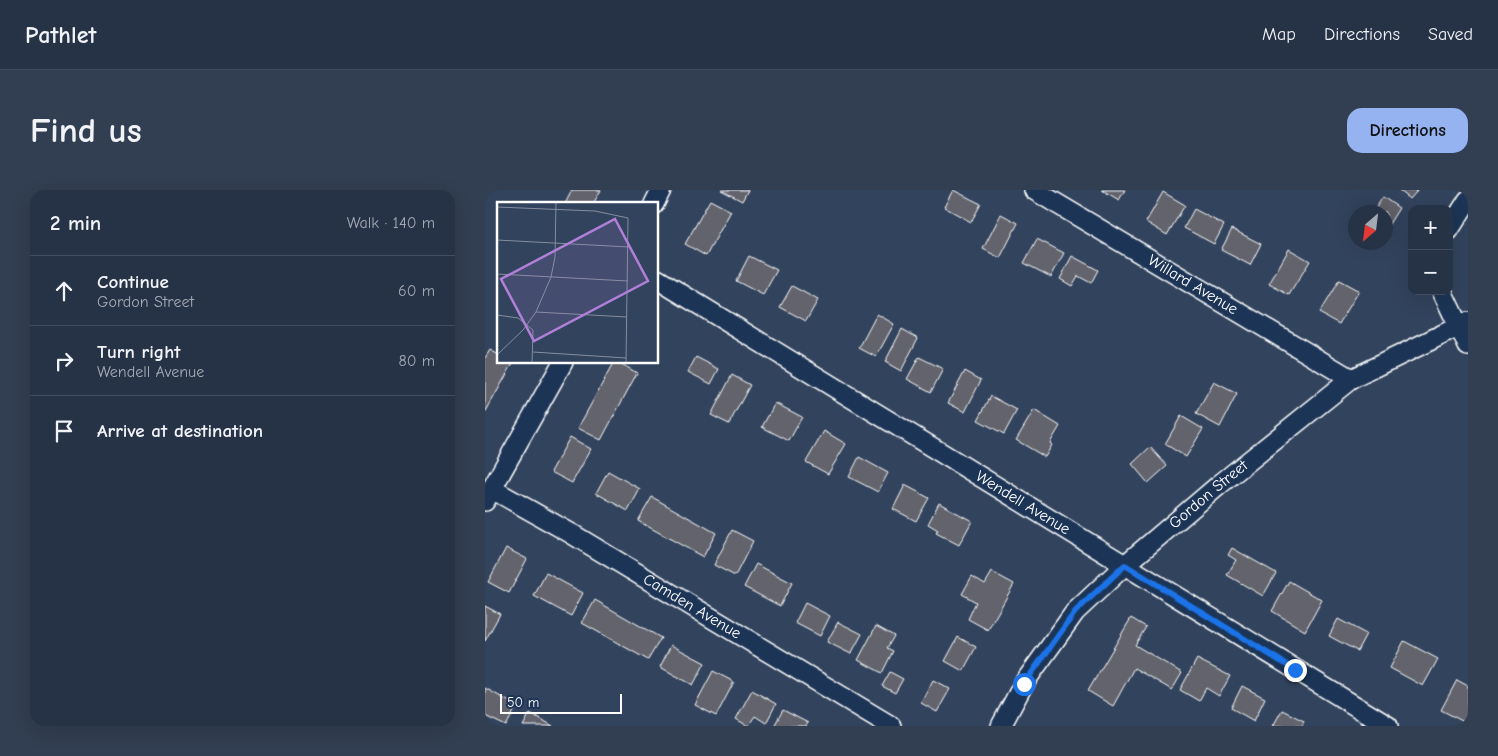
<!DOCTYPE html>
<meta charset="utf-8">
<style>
:root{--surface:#263246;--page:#323e51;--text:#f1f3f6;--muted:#a4aab3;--line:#424d5f;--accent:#95b2f1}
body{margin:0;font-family:"Comic Neue",sans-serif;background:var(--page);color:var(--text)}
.controls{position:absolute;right:15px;top:15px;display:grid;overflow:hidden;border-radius:10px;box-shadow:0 5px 20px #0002}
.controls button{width:45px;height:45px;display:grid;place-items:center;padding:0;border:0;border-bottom:1px solid var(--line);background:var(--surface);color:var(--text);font:25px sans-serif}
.compass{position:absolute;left:863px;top:15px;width:45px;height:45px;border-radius:50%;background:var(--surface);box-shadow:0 5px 20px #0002;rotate:208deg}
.scale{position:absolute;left:15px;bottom:12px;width:122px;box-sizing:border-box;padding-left:5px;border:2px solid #fff;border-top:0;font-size:14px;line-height:18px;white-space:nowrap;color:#fff;-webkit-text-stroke:4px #1d3557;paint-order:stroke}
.stop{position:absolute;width:15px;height:15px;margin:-11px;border:4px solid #1a73e8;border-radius:50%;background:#fff}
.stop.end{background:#1a73e8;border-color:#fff;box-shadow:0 1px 5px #0008}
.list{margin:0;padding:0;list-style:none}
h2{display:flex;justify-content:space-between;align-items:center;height:65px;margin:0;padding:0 20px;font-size:21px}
h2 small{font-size:16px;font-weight:400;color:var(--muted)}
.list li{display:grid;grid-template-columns:32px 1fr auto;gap:15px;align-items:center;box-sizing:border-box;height:70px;padding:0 20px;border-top:1px solid var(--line)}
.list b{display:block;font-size:19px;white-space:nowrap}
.list p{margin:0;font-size:16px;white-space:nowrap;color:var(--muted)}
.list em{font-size:16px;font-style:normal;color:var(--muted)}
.icon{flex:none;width:28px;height:28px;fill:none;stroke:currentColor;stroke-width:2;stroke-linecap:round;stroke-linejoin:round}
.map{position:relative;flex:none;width:983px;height:536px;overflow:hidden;border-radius:15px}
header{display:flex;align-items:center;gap:30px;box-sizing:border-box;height:70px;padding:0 25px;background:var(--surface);border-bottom:1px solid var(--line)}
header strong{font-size:24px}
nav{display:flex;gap:28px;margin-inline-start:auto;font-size:18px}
.intro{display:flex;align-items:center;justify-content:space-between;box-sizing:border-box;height:120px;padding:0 30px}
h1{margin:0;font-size:35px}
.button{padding:12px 22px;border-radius:15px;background:var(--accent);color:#111;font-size:18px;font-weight:700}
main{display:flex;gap:30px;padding:0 30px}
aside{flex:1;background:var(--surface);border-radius:15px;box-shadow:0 5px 20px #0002}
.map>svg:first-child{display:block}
.building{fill:#62636c;stroke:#fff}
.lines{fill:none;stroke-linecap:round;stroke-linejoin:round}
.minor-casing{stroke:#fff;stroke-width:22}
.minor{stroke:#1d3557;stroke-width:19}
.route{stroke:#1a73e8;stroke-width:6}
.labels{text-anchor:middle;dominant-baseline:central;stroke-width:4;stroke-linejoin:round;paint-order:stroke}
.street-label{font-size:16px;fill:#fff;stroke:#1d3557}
.inset-road{fill:none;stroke:#848e9e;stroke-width:1}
.view{fill:#b080d9;fill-opacity:0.15;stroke:#b080d9;stroke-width:2.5}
.inset-edge{fill:none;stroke:#fff;stroke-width:2.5}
</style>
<header>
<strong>Pathlet</strong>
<nav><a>Map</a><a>Directions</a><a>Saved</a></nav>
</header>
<div class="intro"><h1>Find us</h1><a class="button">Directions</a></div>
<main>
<aside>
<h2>2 min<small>Walk · 140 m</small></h2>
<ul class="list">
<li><svg class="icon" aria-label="ahead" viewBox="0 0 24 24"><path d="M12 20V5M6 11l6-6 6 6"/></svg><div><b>Continue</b><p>Gordon Street</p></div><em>60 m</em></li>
<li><svg class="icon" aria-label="right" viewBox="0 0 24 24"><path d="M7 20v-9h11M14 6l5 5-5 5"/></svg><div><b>Turn right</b><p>Wendell Avenue</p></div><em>80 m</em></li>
<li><svg class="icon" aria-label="arrive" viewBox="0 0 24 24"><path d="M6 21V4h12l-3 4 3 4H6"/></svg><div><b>Arrive at destination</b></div></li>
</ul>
</aside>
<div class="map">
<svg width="983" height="536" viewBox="0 0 983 536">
<rect width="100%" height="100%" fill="#32435d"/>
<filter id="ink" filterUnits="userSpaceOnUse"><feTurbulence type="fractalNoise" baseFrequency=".02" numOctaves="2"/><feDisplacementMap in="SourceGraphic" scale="10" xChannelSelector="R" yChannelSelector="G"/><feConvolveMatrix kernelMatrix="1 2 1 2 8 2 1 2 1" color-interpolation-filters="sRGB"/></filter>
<g filter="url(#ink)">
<g class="building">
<polygon points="87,0 116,0 108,14 80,14"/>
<polygon points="236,0 263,0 257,11"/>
<polygon points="468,0 496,14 486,32 459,17"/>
<polygon points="617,0 640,0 634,10"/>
<polygon points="914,0 933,0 925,9"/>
<polygon points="678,2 700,15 682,45 661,32"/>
<polygon points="898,7 914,18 901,39 901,22 888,22"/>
<polygon points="225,10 246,21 221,66 200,54"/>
<polygon points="709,19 739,35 729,54 699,38"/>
<polygon points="516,24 533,33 515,68 498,59"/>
<polygon points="747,39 776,54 765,75 736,60"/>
<polygon points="552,49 579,63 566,87 539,73"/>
<polygon points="804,59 825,71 804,105 784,94"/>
<polygon points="264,66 292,80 278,105 251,91"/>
<polygon points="587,66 613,80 606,93 593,86 587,96 575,89"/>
<polygon points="854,90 874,101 854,134 834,123"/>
<polygon points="307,96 333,110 321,131 295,117"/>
<polygon points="392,124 409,134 391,167 374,158"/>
<polygon points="417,139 433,148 416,181 400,172"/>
<polygon points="5,160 14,165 14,172 28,173 0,223 0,168"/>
<polygon points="211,167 234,179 226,194 203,182"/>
<polygon points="434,167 458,179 446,202 422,189"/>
<polygon points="129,172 133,172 152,183 116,250 93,238"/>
<polygon points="480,181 496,190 480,222 463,213"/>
<polygon points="247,185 265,195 244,234 226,225"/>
<polygon points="729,192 752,204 735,237 711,224"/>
<polygon points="506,206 532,220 519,244 493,230"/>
<polygon points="290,213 317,227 304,251 277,237"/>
<polygon points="549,220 575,236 565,253 567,255 560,267 531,250"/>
<polygon points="696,226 718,239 701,267 680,254"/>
<polygon points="339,241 361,254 343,284 321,272"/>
<polygon points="85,247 106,259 87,293 66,282"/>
<polygon points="665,257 682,276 663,293 647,274"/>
<polygon points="374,267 403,283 393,302 364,287"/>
<polygon points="123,281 155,299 143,321 111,303"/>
<polygon points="420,295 444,308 431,331 408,319"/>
<polygon points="167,307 231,343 218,367 153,331"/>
<polygon points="454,313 487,331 474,355 451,343 453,340 443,334"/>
<polygon points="247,340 268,351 250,386 229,375"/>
<polygon points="21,358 42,369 24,403 3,392"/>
<polygon points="747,358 791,383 778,406 742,385 751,370 743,365"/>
<polygon points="271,374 307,393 295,416 259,397"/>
<polygon points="507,382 529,394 503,440 483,429 491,412 477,404 487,386 500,394"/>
<polygon points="61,383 98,403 86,426 49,406"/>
<polygon points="804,391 837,410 820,441 787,421"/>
<polygon points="110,410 176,448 163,470 97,433"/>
<polygon points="320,413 345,426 335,446 310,433"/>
<polygon points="0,416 15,424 0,451"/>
<polygon points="646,428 661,437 650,455 697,483 687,500 649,478 628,516 603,501"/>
<polygon points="853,429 881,444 872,461 844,446"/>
<polygon points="353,432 377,444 366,464 342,452"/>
<polygon points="391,436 409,446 402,458 408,461 397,483 373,470"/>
<polygon points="473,447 491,457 478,481 460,471"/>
<polygon points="919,451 953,469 938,496 905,478"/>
<polygon points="186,455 220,473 208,495 175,477"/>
<polygon points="712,469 745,486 734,506 721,498 714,511 695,500"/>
<polygon points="228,481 249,492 231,526 210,515"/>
<polygon points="405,482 418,489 410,503 397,496"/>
<polygon points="448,490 465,499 452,522 436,513"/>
<polygon points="972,490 983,496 983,534 956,520"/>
<polygon points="757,496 780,508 769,531 746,518"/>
<polygon points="0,498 32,516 21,536 0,526"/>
<polygon points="267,500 291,514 281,533 270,526 263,536 251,529"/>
<polygon points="298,520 323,533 321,536 289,536"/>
<polygon points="797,520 819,531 817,536 788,536"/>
<polygon points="45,523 68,536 38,536"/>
</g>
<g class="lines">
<defs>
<g id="minor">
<path id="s1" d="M549,0l317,189"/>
<polyline points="169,14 176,0"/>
<polyline points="964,40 983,10"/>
<path id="s2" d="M172,89l731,447"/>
<polyline points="957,101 983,156"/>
<path id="s3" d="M7,299l80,45 319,192"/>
<polyline points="0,311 78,172"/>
<path id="s4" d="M516,536l23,-43 51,-71 50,-47 94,-80 132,-106 117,-57"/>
</g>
</defs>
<use href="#minor" class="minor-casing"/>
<use href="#minor" class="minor"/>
</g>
</g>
<g class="lines" filter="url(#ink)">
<polyline class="route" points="539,494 590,422 640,375 810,480"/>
</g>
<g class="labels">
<g class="street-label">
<text stroke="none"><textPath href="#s1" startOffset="185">Willard Avenue</textPath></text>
<text stroke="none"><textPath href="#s4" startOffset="314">Gordon Street</textPath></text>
<text stroke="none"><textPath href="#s2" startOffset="429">Wendell Avenue</textPath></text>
<text stroke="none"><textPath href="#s3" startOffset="232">Camden Avenue</textPath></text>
</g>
</g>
<g transform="translate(12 12)">
<rect width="161" height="161" fill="#32435d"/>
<path class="inset-road" d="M0,5l98,4 33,7 -2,145M0,38l132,7M0,72l131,7M39,110l91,5M0,113l21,3 15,12 -1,33M36,150l93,6M0,153l26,-25 13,-18 15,-35 4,-20 1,-55"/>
<path class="view" d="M118,17l33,62 -114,60 -33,-62z"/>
<rect width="161" height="161" class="inset-edge"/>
</g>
</svg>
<div class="controls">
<button>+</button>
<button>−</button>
</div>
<svg class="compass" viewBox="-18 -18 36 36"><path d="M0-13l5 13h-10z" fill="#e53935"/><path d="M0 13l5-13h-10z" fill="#a4aab3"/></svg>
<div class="scale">50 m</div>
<div class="stop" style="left:539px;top:494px"></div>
<div class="stop end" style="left:810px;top:480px"></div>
</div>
</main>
